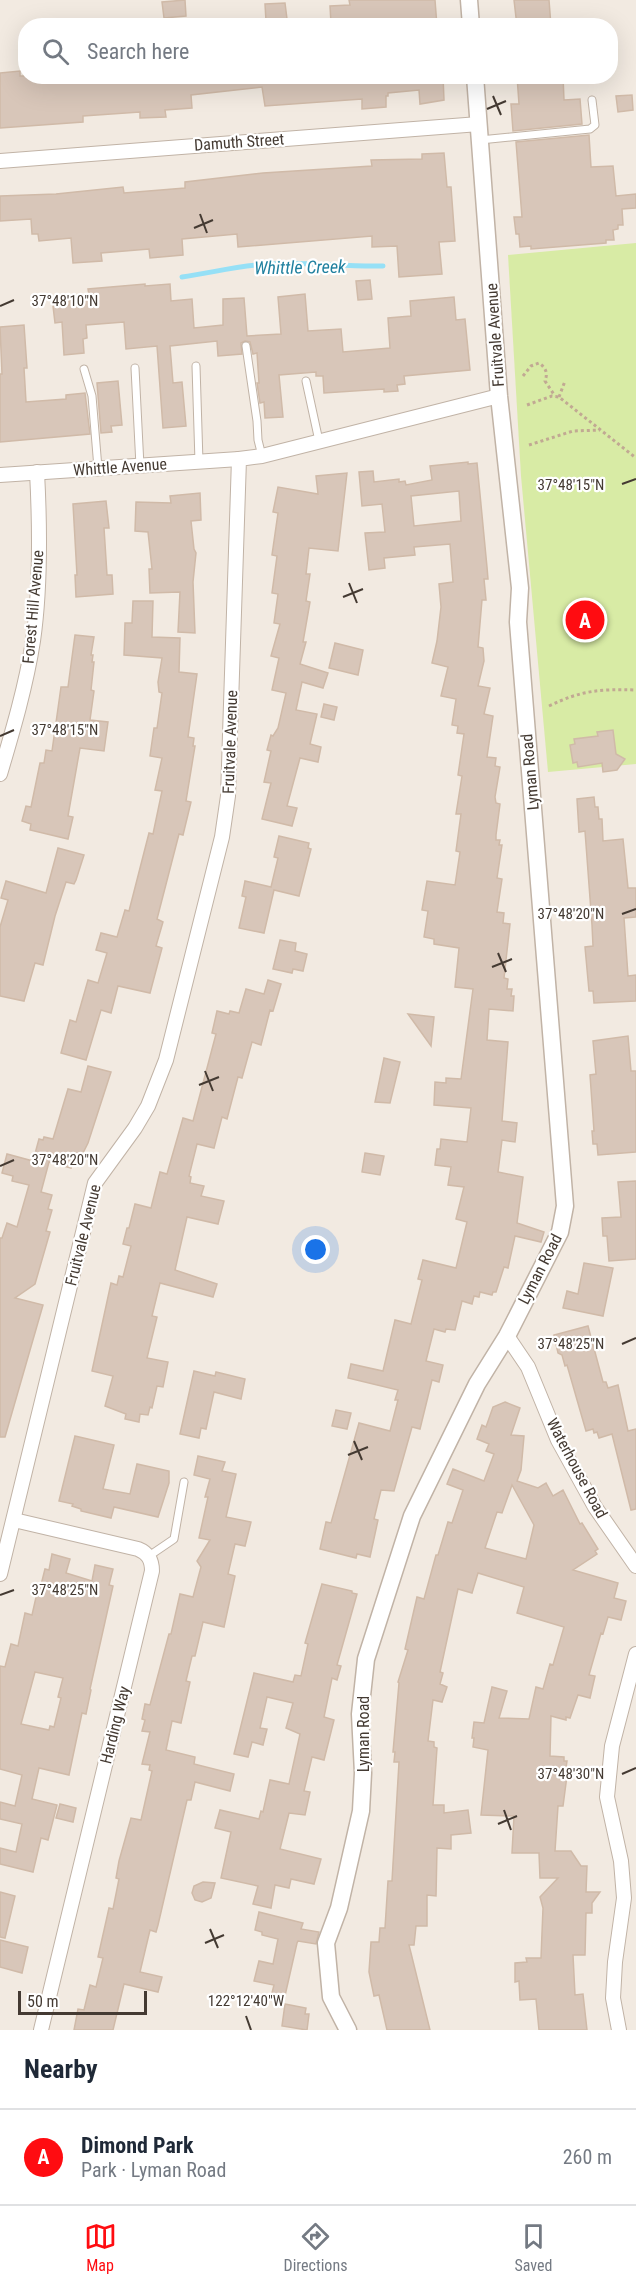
<!DOCTYPE html>
<meta charset="utf-8">
<style>
:root{--surface:#fff;--page:#f2f2f3;--text:#1f2937;--muted:#747a83;--line:#e0e1e3;--accent:#ff0c11}
body{margin:0;font-family:"Roboto Condensed",sans-serif;background:var(--page);color:var(--text)}
.scale{position:absolute;left:18px;bottom:15px;width:129px;box-sizing:border-box;padding-left:6px;border:3px solid #443a32;border-top:0;font-size:16px;line-height:21px;white-space:nowrap;color:#443a32;-webkit-text-stroke:4px #fff;paint-order:stroke}
.you{position:absolute;left:316px;top:1250px;width:21px;height:21px;margin:-15px;border:4px solid #fff;border-radius:50%;background:#1a73e8;box-shadow:0 0 0 9px #1a73e833}
.badge{display:grid;place-items:center;width:39px;height:39px;border-radius:50%;background:var(--accent);color:#fff;font-size:20px;font-weight:700}
.pin{position:absolute;translate:-50% -50%;border:3px solid #fff;box-shadow:0 2px 6px #0006}
.list{margin:0;padding:0;list-style:none}
h2{display:flex;justify-content:space-between;align-items:center;height:78px;margin:0;padding:0 24px;font-size:26px}
h2 small{font-size:20px;font-weight:400;color:var(--muted)}
.list li{display:grid;grid-template-columns:39px 1fr auto;gap:18px;align-items:center;box-sizing:border-box;height:96px;padding:0 24px;border-top:2px solid var(--line)}
.list b{display:block;font-size:22px;white-space:nowrap}
.list p{margin:0;font-size:20px;white-space:nowrap;color:var(--muted)}
.list em{font-size:20px;font-style:normal;color:var(--muted)}
.icon{flex:none;width:33px;height:33px;fill:none;stroke:currentColor;stroke-width:2;stroke-linecap:round;stroke-linejoin:round}
.map{position:relative;flex:none;width:636px;height:2030px;overflow:hidden}
.search{position:absolute;background:var(--surface);box-shadow:0 6px 24px #0002;left:18px;right:18px;top:18px;height:66px;display:flex;align-items:center;gap:15px;box-sizing:border-box;padding:0 21px;border-radius:24px;color:var(--muted);font-size:22px}
.sheet{height:174px;background:var(--surface)}
nav{display:flex;justify-content:space-around;align-items:center;box-sizing:border-box;height:84px;border-top:2px solid var(--line);background:var(--surface);font-size:16px;color:var(--muted)}
nav a{display:grid;justify-items:center;gap:3px}
nav .on{color:var(--accent)}
.map>svg:first-child{display:block}
.green{fill:#d8eba5}
.lines{fill:none;stroke-linecap:round;stroke-linejoin:round}
.stream{stroke:#96e0f6;stroke-width:5}
.building{fill:#d8c6b9;stroke:#d0baa8;stroke-width:1.5;fill-rule:evenodd}
.service-casing{stroke:#c1b3a6;stroke-width:9}
.minor-casing{stroke:#c1b3a6;stroke-width:16}
.tertiary-casing{stroke:#c1b3a6;stroke-width:19}
.path{stroke:#c1a993;stroke-width:3;stroke-dasharray:3 3;stroke-linecap:butt}
.service{stroke:#fff;stroke-width:7}
.minor{stroke:#fff;stroke-width:14}
.tertiary{stroke:#fff;stroke-width:16}
.ticks{fill:none;stroke:#443a32;stroke-width:2}
.labels{text-anchor:middle;dominant-baseline:central;stroke-width:4.5;stroke-linejoin:round;paint-order:stroke}
.street-label{font-size:16px;fill:#443a32;stroke:#fff}
.water-label{font-size:18px;font-style:italic;fill:#20809f;stroke:#fff}
.ticks-label{font-size:15px;text-anchor:middle;fill:#443a32;stroke:#fff;stroke-width:4.5;stroke-linejoin:round;paint-order:stroke}
</style>
<div class="map">
<svg width="636" height="2030" viewBox="0 0 636 2030">
<rect width="100%" height="100%" fill="#f2eae1"/>
<polygon class="green" points="636,243 636,764 548,772 521,476 508,255"/>
<g class="lines">
<path class="stream" d="M182,277c29,-4 59,-12 88,-13 38,-2 75,3 113,2"/>
</g>
<g class="building">
<polygon points="185,0 186,16 164,18 162,2"/>
<polygon points="349,0 435,0 437,26 351,26 351,22 331,23 330,6 350,5"/>
<polygon points="514,0 549,0 551,26 517,26"/>
<polygon points="285,3 287,19 266,21 265,4"/>
<polygon points="20,71 20,76 350,76 350,82 392,79 391,76 443,76 444,100 420,104 419,90 388,93 388,96 386,96 386,107 362,109 362,99 265,106 262,87 191,95 192,108 165,110 166,117 140,118 140,112 83,116 83,122 0,128 0,73"/>
<polygon points="517,76 563,76 564,100 580,99 582,124 513,131 511,104 519,104"/>
<polygon points="632,95 633,110 618,112 616,96"/>
<polygon points="589,135 591,167 613,166 616,196 636,194 636,208 622,209 623,225 618,225 618,229 613,230 614,240 606,240 606,243 531,249 531,246 520,247 519,234 516,234 514,217 522,217 516,142"/>
<polygon points="444,153 447,187 451,187 455,241 439,242 442,274 399,277 397,246 372,247 372,236 238,247 237,234 182,239 183,255 150,258 149,249 101,253 102,261 73,263 71,238 39,241 38,234 32,234 31,219 0,221 0,196 56,194 123,187 124,193 185,188 185,182 263,173 372,166 371,160 422,159 422,154"/>
<polygon points="370,280 372,299 358,300 356,281"/>
<polygon points="145,284 145,286 170,284 171,301 192,299 194,328 223,325 223,299 244,298 247,336 281,334 278,297 305,294 308,331 341,329 343,352 390,348 388,318 411,316 410,301 454,297 456,320 465,319 470,370 404,376 405,384 397,385 398,391 384,392 384,389 324,393 323,376 316,376 316,372 279,375 283,417 265,418 264,402 260,403 257,383 259,383 257,353 253,354 250,342 245,341 241,343 242,354 218,356 217,341 170,346 173,383 182,382 186,426 163,428 157,346 126,349 124,322 86,325 87,338 83,339 84,353 64,355 62,322 55,323 53,306 69,305 69,297 89,295 88,289"/>
<polygon points="24,325 27,368 24,368 26,402 66,399 66,395 85,393 90,434 0,442 0,374 2,374 0,327"/>
<polygon points="118,381 122,425 111,426 112,432 101,433 97,383"/>
<path d="M468,462v2l9,-1 10,104 1,12h-4l2,21h-4l-4,47 5,1 1,13 -6,25 12,2 -6,26 9,2 -6,41 9,1 -1,8 5,1 -5,30 1,6 4,1 -4,31v5h4l-1,5h3l-5,33 5,1 -5,33 7,1 -1,10 7,1 -6,54 4,1 -1,10h5l-1,7h3l-1,15 -24,-2 -2,31 21,2 -6,79 15,2 -2,19 -13,-2 -4,32 25,5 -6,46 27,9 -3,10 -26,-6 -7,32 -4,-1 -8,25h-3l-1,3 -12,-3 -1,5 -5,-1 -2,8 -10,-3 -7,29 -9,-1 -1,3 -11,-3 -8,32 17,4 -4,17 -7,-2 -12,49 -8,-2 -18,64 -13,-1 -7,29 4,1 -8,37 -13,-3 -1,4 -36,-9 6,-27 5,1 28,-100 31,8 8,-31h-3l3,-10 -50,-12 3,-14 32,7 12,-51 16,4 11,-44 -4,-1 5,-19 33,8 11,-46 -11,-3 8,-32 -16,-2 3,-18 -16,-2 2,-16h3l1,-10 26,3 4,-34 -37,-3 1,-23 11,1v-5l15,1 12,-90 -18,-2 4,-39 -25,-4v-5l-10,-2 4,-26 -6,-1 5,-29 28,4 5,-33 -4,-1 5,-37h-5l6,-38 -4,-1 6,-41 -7,-1 1,-7 -6,-1 4,-26 -15,-3 7,-29 -16,-4 5,-22 4,-34 -2,-23 14,-2 -3,-38 -36,3 1,8 -31,3 1,10 -16,2 -4,-37 20,-1 -3,-28 -20,2 -3,-34 14,-1 1,11 25,-3v3l6,-1 1,4 26,-5 -2,-14zM459,491l2,30 -47,5 -3,-30z"/>
<polygon points="347,473 338,551 309,548 306,574 310,574 306,601 310,602 303,642 306,642 300,664 328,673 323,688 302,682 296,710 317,714 310,744 321,747 318,762 300,758 287,806 297,808 292,826 262,819 271,783 264,782 271,751 267,750 271,735 273,736 278,728 286,693 272,690 279,658 271,656 280,624 274,623 278,594 272,593 277,556 272,555 278,513 273,512 278,487 318,494 316,476"/>
<polygon points="200,493 201,520 191,521 194,549 196,553 193,582 195,633 178,632 180,592 150,593 149,569 152,569 148,532 135,531 136,502 171,503 170,496"/>
<polygon points="106,501 109,528 104,528 107,575 112,575 113,594 76,597 75,575 77,575 73,504"/>
<polygon points="133,601 153,601 152,637 180,638 179,672 197,674 188,737 194,738 193,746 195,746 186,801 191,802 183,835 179,834 157,919 163,922 156,946 162,948 150,993 118,986 111,1013 101,1010 86,1060 61,1053 70,1020 76,1022 88,980 98,983 107,953 96,950 101,933 117,937 125,910 129,911 149,833 153,834 162,791 155,790 162,758 150,756 154,728 157,728 162,693 159,692 158,682 162,658 124,655 125,623 132,623"/>
<polygon points="75,635 94,637 91,655 93,655 92,662 94,662 91,690 94,691 90,720 108,722 104,751 80,748 68,816 73,817 68,839 30,830 31,824 22,821 26,806 31,807 40,763 44,763 46,750 52,751 61,687 68,687"/>
<polygon points="335,643 363,650 358,675 329,668"/>
<polygon points="324,704 337,707 334,720 321,717"/>
<polygon points="613,730 616,754 625,759 617,770 603,772 602,763 578,767 577,762 573,763 570,745 575,744 574,739 598,736 597,732"/>
<polygon points="594,797 595,807 598,807 599,819 602,819 603,841 623,839 628,888 636,888 636,917 624,918 628,976 636,975 636,1001 594,1003 593,991 589,991 585,947 593,946 592,925 585,831 579,832 577,799"/>
<polygon points="279,836 309,843 308,848 311,849 299,896 274,890 264,933 239,928 246,897 242,896 245,881 271,887 278,858 274,857"/>
<polygon points="58,848 84,855 76,880 74,884 66,882 55,916 43,965 35,963 24,1001 0,996 0,927 8,900 1,898 6,881 46,893"/>
<polygon points="280,940 296,943 295,951 307,954 303,971 293,969 292,973 273,969"/>
<polygon points="268,980 281,984 273,1011 270,1010 261,1045 252,1042 242,1078 238,1077 227,1119 222,1117 214,1148 197,1144 189,1176 191,1177 190,1183 204,1186 201,1196 224,1201 218,1224 187,1217 175,1270 217,1284 213,1297 160,1283 152,1316 157,1317 147,1358 168,1362 163,1387 157,1386 152,1408 150,1407 148,1415 140,1414 139,1422 125,1419 126,1414 105,1406 113,1376 92,1371 111,1283 117,1285 119,1276 123,1277 131,1246 123,1244 127,1228 129,1228 135,1204 151,1208 160,1172 167,1174 183,1118 193,1121 216,1034 212,1033 217,1011 229,1014 230,1011 239,1013 246,989 264,994"/>
<polygon points="408,1014 434,1017 431,1046"/>
<polygon points="628,1036 631,1071 636,1071 636,1152 598,1155 597,1144 593,1144 592,1131 594,1131 590,1075 596,1074 593,1041"/>
<polygon points="384,1058 400,1062 390,1103 375,1102"/>
<polygon points="88,1066 111,1072 88,1143 78,1163 72,1162 71,1168 49,1162 41,1192 52,1195 48,1209 52,1210 46,1231 50,1232 35,1284 15,1298 43,1305 5,1437 0,1437 0,1238 2,1238 7,1223 17,1227 29,1185 12,1181 13,1176 2,1173 7,1154 33,1161 39,1139 43,1140 44,1137 53,1139 68,1089 81,1092"/>
<polygon points="365,1153 384,1156 380,1175 362,1172"/>
<polygon points="636,1181 636,1259 609,1261 607,1236 603,1236 602,1218 621,1217 618,1182"/>
<polygon points="584,1263 613,1268 603,1316 563,1308 567,1291 578,1294"/>
<polygon points="588,1326 603,1382 606,1382 608,1388 618,1385 628,1431 636,1429 636,1509 631,1510 612,1434 599,1438 597,1432 594,1433 593,1429 586,1431 567,1365 565,1366 562,1355 558,1353 554,1335"/>
<polygon points="194,1371 215,1376 216,1372 245,1379 241,1399 214,1392 206,1429 201,1428 199,1438 180,1434"/>
<path d="M505,1402l15,6 -9,27 13,1 -3,34 -4,11 21,7 8,-5 7,13 10,-6 17,34 2,-1 16,26 -3,2 2,3 -24,16 45,13 -4,15 12,3 -5,19 -13,-3 -5,17 -2,-1 -12,42 6,1 -5,22 -12,-3 -8,23 -4,-1v3l-15,-4 -1,40 14,1v4h3l-1,7h2l-5,38h-5l-3,45h16l10,15h6l-1,26h14l-8,11v10h-6l-1,42h-12l2,40 8,-1 4,36h-48l-3,-31 -16,1 -1,-19 -4,1v-19l12,-1 -1,-4h15l2,-50 -3,-11 18,-19h-18l-1,-25h-27l2,-37 -33,-1 7,-65 -15,-3 1,-9h-2l2,-16 10,1 8,-36 15,4 -8,27 30,1 7,-32 7,2 7,-25 3,1 11,-38 -47,-14 7,-26 -46,-14 -6,20 -14,-4 -18,83 3,1 -3,11 7,3 -5,15 -9,-2 -5,41 6,1v5l3,1 -4,57h11v8l24,-3 3,23 -20,2v14l-14,-1 -1,48 -9,-1v31h-11l-2,19h-5l21,85h-43l-8,-35 -5,1 -5,-24 2,-30h8l1,-14h5l3,-47h4l7,-119h-5l1,-10h-2l6,-69 -1,-1 10,-32 -3,-1 12,-52 7,2 12,-44h2l10,-33 4,1 11,-33 -16,-6 6,-15 31,12 10,-27 -8,-3 3,-7 -12,-5 5,-14 4,2 7,-20zM512,1485l22,40 -8,34 -41,-11 12,-36 5,1z"/>
<polygon points="336,1410 351,1413 347,1429 332,1426"/>
<polygon points="75,1436 114,1445 103,1489 130,1494 137,1464 169,1471 169,1483 158,1517 114,1507 111,1518 81,1511 81,1509 72,1506 73,1504 59,1501"/>
<polygon points="198,1456 225,1462 222,1471 236,1474 226,1517 251,1522 245,1546 235,1544 228,1574 235,1576 224,1627 203,1622 195,1656 192,1656 186,1681 190,1682 181,1723 172,1721 166,1750 195,1757 194,1764 234,1774 230,1791 195,1782 191,1800 187,1800 158,1925 156,1932 150,1930 140,1972 162,1977 158,1992 124,1984 113,2030 74,2030 78,2009 84,2010 90,1985 96,1987 103,1958 98,1957 109,1908 113,1909 119,1879 116,1878 119,1861 131,1818 141,1820 152,1771 149,1770 150,1765 142,1764 150,1732 142,1731 145,1720 142,1719 145,1704 150,1705 169,1634 171,1634 180,1594 193,1597 201,1567 197,1561 210,1540 199,1538 208,1497 205,1497 210,1479 194,1475"/>
<path d="M52,1554l18,5 -4,14 26,8 3,-16 18,4 -4,16 4,1 -23,103 1,1 -5,24 -4,-1 -13,62 -30,-7 -7,31 25,6 -9,35 -7,-2 -8,34 -33,-8v-16l16,4 6,-28 -22,-5v-17l15,4 7,-31 -22,-6v-103l5,1 6,-23 7,2 7,-33 7,2 7,-31 2,1 4,-16 4,1zM35,1672l28,6 -5,19 3,1 -7,29 -4,-1 -1,4 -28,-6z"/>
<polygon points="322,1584 352,1591 352,1593 357,1594 337,1665 341,1666 337,1680 332,1678 324,1717 334,1720 324,1760 312,1757 304,1791 310,1792 305,1815 289,1813 280,1849 321,1859 314,1884 291,1879 289,1888 275,1885 271,1908 253,1904 258,1886 221,1878 231,1832 215,1828 220,1810 259,1819 261,1811 263,1812 270,1780 289,1784 300,1734 286,1728 293,1703 267,1697 260,1728 267,1729 263,1745 252,1742 248,1757 234,1754 254,1673 293,1682 295,1675 301,1676 308,1644 305,1643"/>
<polygon points="60,1804 76,1808 73,1822 56,1818"/>
<polygon points="203,1882 215,1883 211,1898 202,1902 195,1900 192,1893 194,1886"/>
<polygon points="0,1892 15,1896 5,1938 0,1937"/>
<polygon points="259,1912 303,1923 301,1929 319,1932 316,1944 298,1941 297,1943 284,2000 271,1997 274,1985 254,1981 259,1961 273,1964 278,1939 262,1935 262,1932 255,1930"/>
<polygon points="0,1940 28,1947 22,1973 0,1967"/>
<polygon points="285,2004 306,2008 305,2014 309,2014 307,2030 282,2026"/>
</g>
<g class="lines">
<defs>
<g id="service">
<polyline points="480,140 590,129 595,125 592,100"/>
<polyline points="246,346 257,421 258,440 262,456"/>
<polyline points="196,366 199,462"/>
<polyline points="135,368 140,466"/>
<polyline points="84,369 92,396 98,468"/>
<polyline points="306,381 319,441"/>
<polyline points="149,1556 174,1539 184,1482"/>
</g>
<g id="minor">
<polyline points="0,161 479,124"/>
<polyline points="0,475 239,459"/>
<path d="M0,774c13,-44 26,-88 33,-133 8,-56 7,-113 4,-169"/>
<polyline points="507,1336 528,1367 558,1440 595,1507 636,1566"/>
<path d="M14,1520l124,29c10,4 14,11 14,22l-111,459"/>
<polyline points="0,1574 95,1183 135,1128 148,1106 166,1060 222,837 228,796 239,459 262,456 499,396"/>
<polyline points="619,2030 613,1998 615,1962 624,1898 621,1861 607,1797 612,1746 636,1654"/>
</g>
<g id="tertiary">
<polyline points="469,0 471,26"/>
<polyline points="348,2030 331,1997 326,1943 339,1908 361,1811 363,1773 360,1714 366,1659 412,1516 477,1384 507,1336 560,1232 565,1206 518,622 520,588 499,396 475,76"/>
</g>
</defs>
<use href="#service" class="service-casing"/>
<use href="#minor" class="minor-casing"/>
<use href="#tertiary" class="tertiary-casing"/>
<g class="path">
<path d="M523,376l8,-10 8,-3c7,5 9,10 6,18l10,15"/>
<polyline points="559,397 565,381"/>
<polyline points="527,405 552,396 559,397 636,458"/>
<polyline points="529,445 573,431 600,430"/>
<path d="M549,706c33,-16 51,-17 87,-16"/>
</g>
<use href="#service" class="service"/>
<use href="#minor" class="minor"/>
<use href="#tertiary" class="tertiary"/>
</g>
<path class="ticks" d="M493,96l8,19M487,109l19,-8M200,214l7,19M194,228l19,-8M0,306l14,-6M622,484l14,-5M349,583l8,20M343,597l20,-8M0,736l14,-6M622,914l14,-5M498,953l8,19M492,967l20,-8M205,1071l8,20M199,1085l20,-8M0,1166l14,-6M622,1344l14,-6M354,1441l8,19M348,1455l20,-8M0,1595l14,-5M622,1774l14,-6M504,1810l7,20M498,1824l19,-8M210,1929l8,19M205,1943l19,-8M246,2016l5,14"/>
<g class="labels">
<g class="street-label">
<text transform="translate(239 142) rotate(-4)">Damuth Street</text>
<text transform="translate(495 335) rotate(-94)">Fruitvale Avenue</text>
<text transform="translate(120 467) rotate(-4)">Whittle Avenue</text>
<text transform="translate(33 607) rotate(-85)">Forest Hill Avenue</text>
<text transform="translate(230 742) rotate(-88)">Fruitvale Avenue</text>
<text transform="translate(530 772) rotate(-95)">Lyman Road</text>
<text transform="translate(83 1235) rotate(-76)">Fruitvale Avenue</text>
<text transform="translate(540 1269) rotate(-63)">Lyman Road</text>
<text transform="translate(577 1468) rotate(62)">Waterhouse Road</text>
<text transform="translate(115 1725) rotate(-76)">Harding Way</text>
<text transform="translate(363 1734) rotate(-90)">Lyman Road</text>
</g>
<g class="water-label">
<text transform="translate(300 267) rotate(-1)">Whittle Creek</text>
</g>
</g>
<g class="ticks-label">
<text x="65" y="306">37°48'10"N</text>
<text x="571" y="490">37°48'15"N</text>
<text x="65" y="735">37°48'15"N</text>
<text x="571" y="919">37°48'20"N</text>
<text x="65" y="1165">37°48'20"N</text>
<text x="571" y="1349">37°48'25"N</text>
<text x="65" y="1595">37°48'25"N</text>
<text x="571" y="1779">37°48'30"N</text>
<text x="246" y="2006">122°12'40"W</text>
</g>
</svg>
<div class="scale">50 m</div>
<div class="you"></div>
<div class="pin badge" style="left:585px;top:620px">A</div>
<div class="search"><svg class="icon" aria-label="search" viewBox="0 0 24 24"><circle cx="10" cy="10" r="6"/><path d="M15 15l6 6"/></svg>Search here</div>
</div>
<section class="sheet">
<h2>Nearby<small></small></h2>
<ul class="list">
<li><span class="badge">A</span><div><b>Dimond Park</b><p>Park · Lyman Road</p></div><em>260 m</em></li>
</ul>
</section>
<nav>
<a class="on"><svg class="icon" aria-label="map" viewBox="0 0 24 24"><path d="M3 6l6-2 6 2 6-2v14l-6 2-6-2-6 2zM9 4v14M15 6v14"/></svg>Map</a>
<a><svg class="icon" aria-label="directions" viewBox="0 0 24 24"><path d="M12 3l9 9-9 9-9-9zM9 14v-3h6M13 9l2 2-2 2"/></svg>Directions</a>
<a><svg class="icon" aria-label="saved" viewBox="0 0 24 24"><path d="M7 4h10v16l-5-4-5 4z"/></svg>Saved</a>
</nav>
